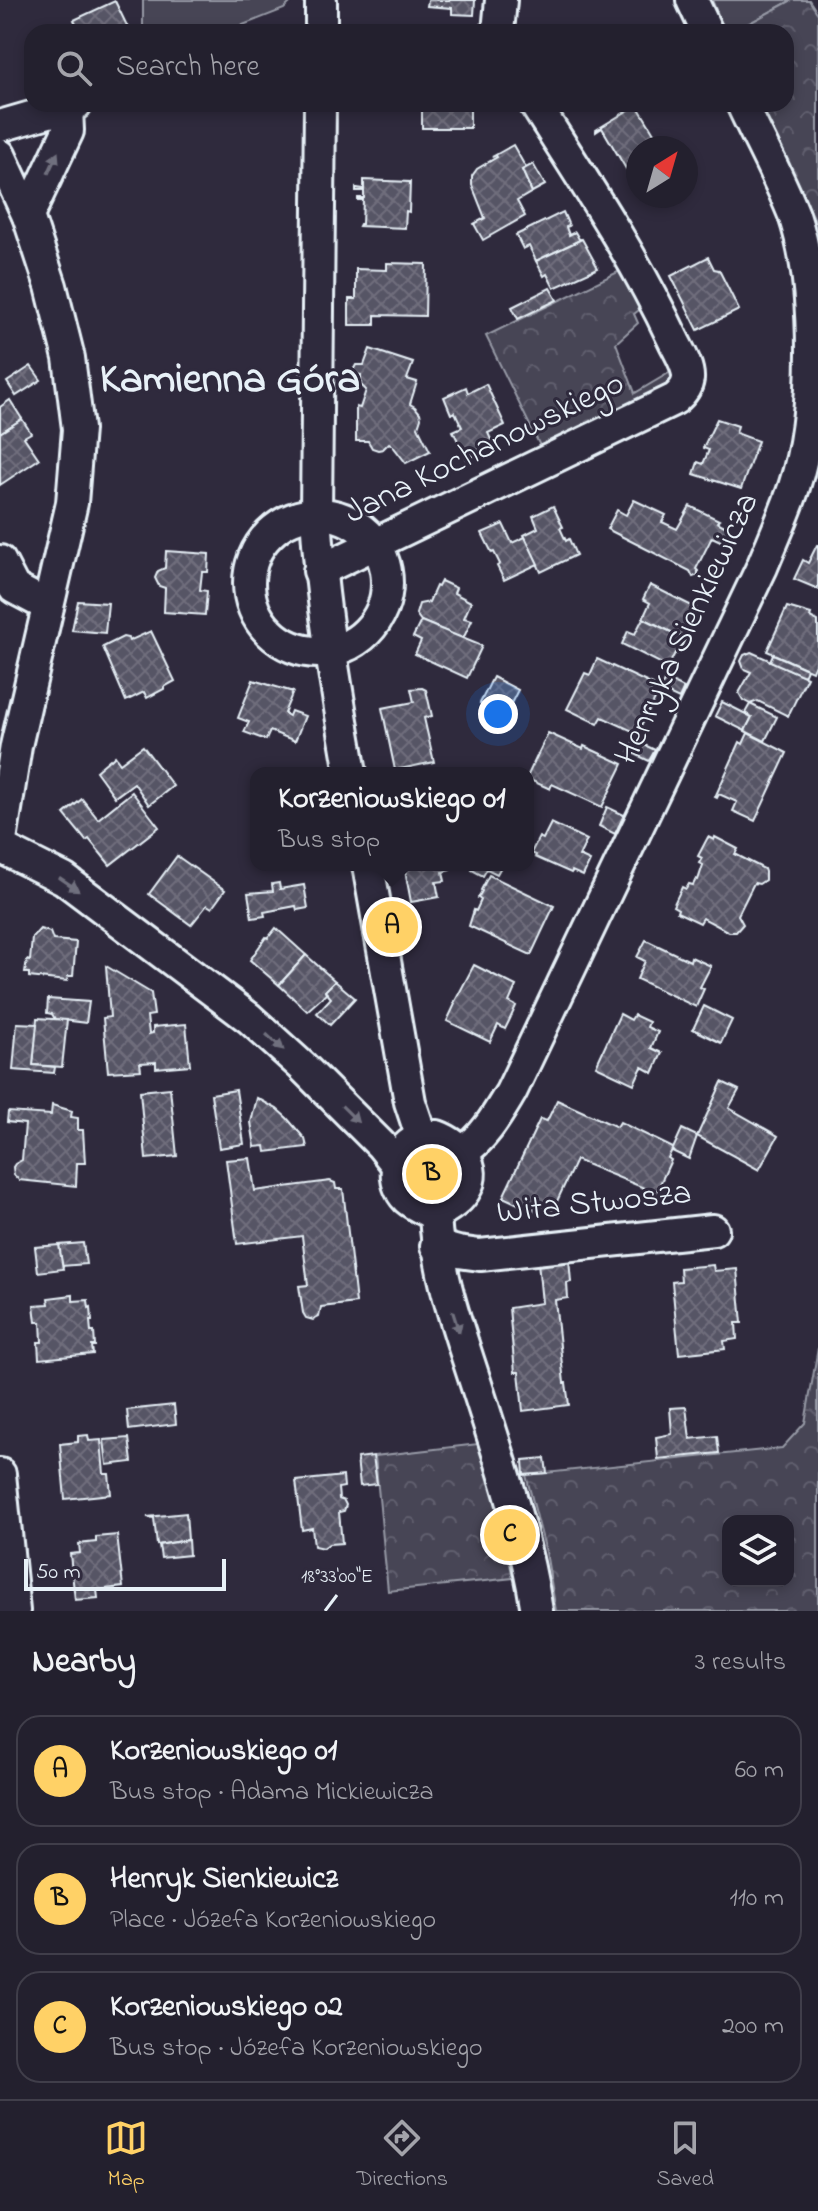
<!DOCTYPE html>
<meta charset="utf-8">
<style>
:root{--surface:#23202e;--page:#2b2836;--text:#f1f3f6;--muted:#a3a3aa;--line:#403e4a;--accent:#ffd166}
body{margin:0;font-family:"Indie Flower",sans-serif;background:var(--page);color:var(--text)}
.controls{position:absolute;right:24px;bottom:24px;display:grid;overflow:hidden;border-radius:16px;box-shadow:0 4px 12px #0003}
.controls button{width:72px;height:72px;display:grid;place-items:center;padding:0;border:0;border-bottom:2px solid var(--line);background:var(--surface);color:var(--text);font:40px sans-serif}
.compass{position:absolute;left:626px;top:136px;width:72px;height:72px;border-radius:50%;background:var(--surface);box-shadow:0 4px 12px #0003;rotate:37deg}
.scale{position:absolute;left:24px;bottom:20px;width:202px;box-sizing:border-box;padding-left:8px;border:4px solid #e8f1f8;border-top:0;font-size:22px;line-height:28px;white-space:nowrap;color:#e8f1f8;-webkit-text-stroke:6px #2f2a3d;paint-order:stroke}
.you{position:absolute;left:498px;top:714px;width:28px;height:28px;margin:-20px;border:6px solid #fff;border-radius:50%;background:#1a73e8;box-shadow:0 0 0 12px #1a73e833}
.badge{display:grid;place-items:center;width:52px;height:52px;border-radius:50%;background:var(--accent);color:#111;font-size:26px;font-weight:700}
.pin{position:absolute;translate:-50% -50%;border:4px solid #fff;box-shadow:0 2px 8px #0006}
.popup{position:absolute;left:250px;top:767px;width:284px;height:104px;box-sizing:border-box;display:grid;place-content:center;border-radius:16px;background:var(--surface);filter:drop-shadow(0 2px 6px #0005);font-size:26px;white-space:nowrap;color:var(--muted)}
.popup b{font-size:30px;color:var(--text)}
.popup::after{content:'';position:absolute;left:50%;top:100%;margin-left:-16px;border:16px solid transparent;border-top-color:var(--surface)}
.list{margin:0;padding:0;list-style:none}
h2{display:flex;justify-content:space-between;align-items:center;height:104px;margin:0;padding:0 32px;font-size:34px}
h2 small{font-size:26px;font-weight:400;color:var(--muted)}
.list li{display:grid;grid-template-columns:52px 1fr auto;gap:24px;align-items:center;box-sizing:border-box;height:112px;margin:0 16px 16px;padding:0 16px;border:2px solid var(--line);border-radius:24px}
.list b{display:block;font-size:30px;white-space:nowrap}
.list p{margin:0;font-size:26px;white-space:nowrap;color:var(--muted)}
.list em{font-size:26px;font-style:normal;color:var(--muted)}
.icon{flex:none;width:44px;height:44px;fill:none;stroke:currentColor;stroke-width:2;stroke-linecap:round;stroke-linejoin:round}
.map{position:relative;flex:none;width:818px;height:1611px;overflow:hidden}
.search{position:absolute;background:var(--surface);box-shadow:0 4px 12px #0003;left:24px;right:24px;top:24px;height:88px;display:flex;align-items:center;gap:20px;box-sizing:border-box;padding:0 28px;border-radius:24px;color:var(--muted);font-size:30px}
.sheet{height:488px;background:var(--surface)}
nav{display:flex;justify-content:space-around;align-items:center;box-sizing:border-box;height:112px;border-top:2px solid var(--line);background:var(--surface);font-size:22px;color:var(--muted)}
nav a{display:grid;justify-items:center;gap:4px}
nav .on{color:var(--accent)}
.map>svg:first-child{display:block}
.green{fill:#464455;stroke:#979aa6;stroke-width:2}
.forest{fill:url(#forest-crowns);stroke:#979aa6;stroke-width:2;fill-rule:evenodd}
.building{fill:url(#building-cross-hatch);stroke:#e8f1f8;stroke-width:2}
.lines{fill:none;stroke-linecap:round;stroke-linejoin:round}
.minor-casing{stroke:#e8f1f8;stroke-width:36}
.minor{stroke:#2f2a3d;stroke-width:30}
.oneway{fill:#70707e}
.ticks{fill:none;stroke:#e8f1f8;stroke-width:3}
.labels{text-anchor:middle;dominant-baseline:central;stroke-width:6;stroke-linejoin:round;paint-order:stroke}
.street-label{font-size:34px;fill:#e8f1f8;stroke:#2f2a3d}
.district-label{font-size:42px;font-weight:bold;fill:#e8f1f8;stroke:#2f2a3d}
.ticks-label{font-size:20px;text-anchor:middle;fill:#e8f1f8;stroke:#2f2a3d;stroke-width:6;stroke-linejoin:round;paint-order:stroke}
</style>
<div class="map">
<svg width="818" height="1611" viewBox="0 0 818 1611">
<defs>
<pattern id="forest-crowns" width="20" height="18" patternUnits="userSpaceOnUse" patternTransform="scale(2)"><rect width="20" height="18" fill="#464455"/><path d="M2 6a3 3 0 1 1 6 0M12 15a3 3 0 1 1 6 0" fill="none" stroke="#615f6e"/></pattern>
<pattern id="building-cross-hatch" width="8" height="8" patternUnits="userSpaceOnUse" patternTransform="scale(2)"><rect width="8" height="8" fill="#575565"/><path d="M0 0l8 8M0 8l8-8" fill="none" stroke="#6f6e7c"/></pattern>
</defs>
<rect width="100%" height="100%" fill="#2f2a3d"/>
<filter id="ink" filterUnits="userSpaceOnUse"><feTurbulence type="fractalNoise" baseFrequency=".0125" numOctaves="2"/><feDisplacementMap in="SourceGraphic" scale="16" xChannelSelector="R" yChannelSelector="G"/><feConvolveMatrix kernelMatrix="1 2 1 2 8 2 1 2 1" color-interpolation-filters="sRGB"/></filter>
<g filter="url(#ink)">
<g class="green">
<polygon points="143,0 293,0 284,9 225,32 143,32"/>
<polygon points="712,0 792,0 733,32 725,32"/>
</g>
<g class="forest">
<polygon points="792,0 809,0 818,14 818,226 759,104 786,104 786,32 733,32"/>
<polygon points="624,269 644,306 634,314 638,323 616,343 635,393 674,370 666,391 543,452 486,336"/>
<path d="M818,1348v263h-262l-10,-59 -20,-77 256,-27 23,-25zM728,1521h60v60h-60z"/>
<polygon points="478,1444 493,1485 513,1578 388,1591 375,1456"/>
</g>
<g class="building">
<polygon points="428,0 475,0 474,15 452,14 452,8 427,6"/>
<polygon points="115,1 130,32 80,32 74,20"/>
<polygon points="417,104 473,104 473,108 470,108 470,128 422,128 422,107 417,107"/>
<polygon points="637,105 663,148 638,148 638,175 632,179 602,128 596,132 596,130"/>
<polygon points="513,145 526,168 522,170 532,192 517,201 525,216 483,240 474,224 485,218 472,185 472,176 477,169 497,157 496,155 492,157"/>
<polygon points="533,164 545,185 532,192 522,170"/>
<polygon points="364,180 410,182 409,212 406,211 405,228 359,226 360,224 362,224 363,200 358,200 358,198 364,198 364,191 356,191 356,188 364,189"/>
<polygon points="563,212 569,226 566,227 569,235 575,232 579,239 582,239 536,261 529,246 523,249 516,235"/>
<polygon points="582,239 598,268 554,288 547,274 544,276 536,261"/>
<polygon points="708,257 714,269 719,270 739,310 698,330 671,276"/>
<polygon points="387,263 426,264 425,316 375,315 375,325 349,325 349,299 356,299 356,269 387,270"/>
<polygon points="550,288 557,300 518,319 512,307"/>
<polygon points="370,349 413,363 407,379 417,382 410,404 415,407 420,413 421,418 418,427 430,451 406,463 392,445 389,443 383,449 378,450 372,448 368,441 356,441 356,407 360,408 366,390 361,385 361,375 351,374 356,365 364,365"/>
<polygon points="31,366 41,380 16,396 7,382"/>
<polygon points="486,384 505,425 488,433 494,446 467,459 453,431 462,427 455,412 451,414 444,397 466,387 468,393"/>
<polygon points="10,400 22,419 0,433 0,407"/>
<polygon points="22,419 31,433 24,437 39,459 0,485 0,433"/>
<polygon points="717,419 738,426 736,433 758,441 741,489 694,474 698,462 703,464 709,450 703,448"/>
<polygon points="634,500 666,515 662,522 677,529 690,506 719,520 717,522 736,532 729,545 712,537 696,569 698,571 698,575 693,577 690,571 607,529 617,510 626,515"/>
<polygon points="553,506 563,527 560,528 566,541 569,539 576,555 541,572 524,535 538,528 533,516"/>
<polygon points="503,524 512,543 525,537 538,564 504,580 497,566 500,564 494,552 492,553 482,533"/>
<polygon points="817,545 818,545 818,589 794,579 803,560 808,563"/>
<polygon points="166,551 209,554 208,572 202,572 200,590 207,591 205,615 164,612 165,588 159,586 155,578 158,571 165,568"/>
<polygon points="441,581 456,588 454,593 471,602 464,618 472,620 463,639 421,621 416,614 419,604 429,602 436,586 438,587"/>
<polygon points="650,585 696,608 685,639 643,618 650,603 643,599"/>
<polygon points="78,601 108,603 105,633 72,630"/>
<polygon points="787,607 811,614 810,617 818,621 818,656 812,671 767,651"/>
<polygon points="643,618 685,639 678,654 675,653 668,667 622,644 628,631 635,634"/>
<polygon points="421,621 482,646 467,678 415,654 421,641 413,637"/>
<polygon points="151,631 175,681 164,687 164,689 147,698 144,692 126,701 103,647 123,637 128,638 129,641"/>
<polygon points="751,652 807,677 788,716 758,701 750,704 743,700 739,693 751,672 744,669 741,661 744,655"/>
<polygon points="773,654 807,669 804,676 770,661"/>
<polygon points="597,659 655,686 651,693 657,696 637,733 602,717 598,724 567,709 585,673 590,675"/>
<polygon points="493,677 518,690 504,717 480,703"/>
<polygon points="665,679 684,688 679,699 662,691 661,687"/>
<polygon points="253,680 293,692 284,713 289,716 291,711 305,716 295,741 270,731 266,740 244,732 249,722 238,718"/>
<polygon points="422,688 426,690 432,716 424,718 434,762 395,770 382,708 414,702 411,689"/>
<polygon points="722,702 752,717 745,731 715,716"/>
<polygon points="750,704 777,717 765,741 745,731 752,717 745,713"/>
<polygon points="548,733 583,749 584,746 623,764 602,807 552,784 550,789 528,779 528,775"/>
<polygon points="748,733 787,753 755,821 733,811 737,802 719,794 717,798 715,797 740,742 743,744"/>
<polygon points="634,740 655,750 649,761 629,751"/>
<polygon points="143,746 173,786 149,805 134,783 115,797 96,771 110,759 111,760 115,756 120,763"/>
<polygon points="132,792 159,827 110,865 89,839 86,841 64,814 82,799 98,819"/>
<polygon points="607,807 624,815 615,834 599,826"/>
<polygon points="551,823 587,840 579,856 590,861 583,876 572,871 571,873 535,857 536,855 531,853 539,837 543,839"/>
<polygon points="708,837 714,840 715,837 738,849 735,854 764,869 765,872 765,880 759,884 754,883 738,915 743,924 736,932 729,932 703,918 700,923 677,912 678,909 673,906 682,887 686,889 689,884 693,885 696,879 698,880 703,865 699,863 702,858 698,856"/>
<polygon points="177,856 225,890 212,908 207,905 191,925 149,894"/>
<polygon points="404,865 449,865 450,870 443,872 445,881 436,882 439,897 411,902"/>
<polygon points="474,865 502,865 497,874 487,869 483,876 472,870"/>
<polygon points="489,875 554,906 531,955 469,926 474,910 476,911 481,900 478,898 482,891 481,890"/>
<polygon points="279,883 280,889 304,885 308,908 297,910 296,906 264,912 265,916 252,918 248,893 273,891 272,884"/>
<polygon points="276,928 306,955 279,985 250,960 266,937 268,938"/>
<polygon points="40,929 50,932 53,940 76,942 73,976 68,976 67,981 29,977 29,973 25,973 27,960 30,961 32,938"/>
<polygon points="646,940 690,961 691,957 711,966 700,987 704,989 696,1007 637,979 645,961 637,957"/>
<polygon points="306,955 335,981 325,991 326,994 307,1011 279,985"/>
<polygon points="474,965 516,986 509,1002 516,1006 509,1021 505,1029 498,1025 490,1042 447,1021 455,1004 454,1003"/>
<polygon points="106,966 151,993 154,1015 147,1016 149,1034 153,1033 153,1027 186,1024 190,1065 156,1068 156,1062 140,1063 141,1070 108,1072 103,1018 110,1017"/>
<polygon points="335,981 355,998 330,1025 317,1013 331,998 325,991"/>
<polygon points="48,999 89,1002 86,1023 55,1019 52,1014 47,1013"/>
<polygon points="704,1006 732,1020 721,1043 693,1029"/>
<polygon points="620,1014 631,1020 634,1015 649,1022 647,1027 658,1032 651,1048 662,1053 653,1073 642,1067 634,1084 596,1066"/>
<polygon points="37,1018 67,1020 62,1067 33,1065"/>
<polygon points="17,1023 37,1024 33,1065 55,1067 54,1073 13,1070"/>
<polygon points="722,1082 739,1090 729,1108 778,1136 759,1170 697,1136"/>
<polygon points="170,1088 177,1156 146,1159 140,1091"/>
<polygon points="236,1090 244,1144 219,1148 211,1094"/>
<polygon points="257,1098 277,1109 287,1118 305,1139 307,1147 266,1152 265,1146 255,1147 251,1122"/>
<polygon points="557,1100 617,1127 620,1122 673,1148 668,1158 671,1160 656,1193 576,1160 553,1210 537,1203 533,1211 503,1197 540,1119 547,1121"/>
<polygon points="52,1105 72,1111 71,1117 78,1118 78,1130 83,1130 85,1163 77,1163 76,1186 19,1180 14,1175 13,1167 15,1164 22,1160 25,1124 7,1122 8,1112 51,1115"/>
<polygon points="682,1129 697,1136 689,1159 672,1151"/>
<polygon points="250,1158 255,1191 330,1181 335,1183 336,1189 343,1189 356,1303 321,1307 319,1317 313,1320 306,1318 303,1313 299,1286 308,1285 302,1236 237,1244 226,1160"/>
<polygon points="83,1243 86,1264 62,1266 59,1245"/>
<polygon points="59,1245 63,1269 38,1272 35,1247"/>
<polygon points="569,1259 571,1282 567,1283 568,1298 555,1300 564,1383 566,1383 569,1405 523,1411 519,1372 515,1372 509,1308 542,1303 538,1262"/>
<polygon points="713,1265 714,1271 737,1269 742,1323 736,1323 737,1339 724,1341 725,1349 679,1354 672,1282 681,1281 680,1268"/>
<polygon points="73,1295 73,1301 88,1300 89,1308 91,1307 92,1321 90,1321 91,1332 94,1332 95,1346 92,1346 93,1354 39,1359 38,1342 42,1342 41,1322 36,1322 34,1305 49,1304 48,1298"/>
<polygon points="174,1405 176,1424 129,1430 127,1410"/>
<polygon points="686,1407 690,1439 717,1436 719,1453 658,1459 656,1437 672,1434 670,1408"/>
<polygon points="88,1435 89,1441 101,1440 104,1474 109,1474 111,1494 65,1499 60,1444 78,1442 78,1436"/>
<polygon points="129,1438 132,1462 107,1465 104,1440"/>
<polygon points="373,1456 377,1484 360,1486 357,1458"/>
<polygon points="545,1458 547,1473 524,1475 523,1460"/>
<polygon points="343,1476 344,1487 338,1488 339,1499 344,1501 346,1505 344,1511 339,1512 342,1543 329,1544 323,1548 314,1546 312,1528 302,1530 296,1481"/>
<polygon points="186,1513 188,1540 157,1545 154,1518 147,1517"/>
<polygon points="117,1535 123,1587 97,1590 98,1598 75,1600 70,1554 80,1553 79,1544 96,1542 96,1537"/>
<polygon points="188,1540 189,1555 161,1558 159,1545"/>
</g>
<g class="lines">
<defs>
<g id="minor">
<polyline points="692,0 707,32"/>
<polyline points="321,32 321,0"/>
<polyline points="498,32 501,0"/>
<path d="M320,104l-4,410c5,87 20,173 35,259"/>
<polyline points="0,126 76,104"/>
<polyline points="0,155 28,216 51,286 69,358 78,429 72,503 16,746 0,847"/>
<polyline points="28,216 68,131 67,108"/>
<circle cx="318" cy="583" r="69"/>
<polyline points="0,561 14,588 48,606"/>
<path d="M319,571l356,-172c6,-5 12,-12 13,-20 1,-13 -10,-29 -15,-40 -39,-83 -89,-158 -138,-235"/>
<polyline points="0,847 64,879 249,1018 302,1066 381,1145 397,1165"/>
<polyline points="368,865 410,1102 422,1138"/>
<path d="M437,1136c25,9 45,35 24,60 -6,8 -17,13 -26,19 -9,-5 -20,-9 -28,-16 -16,-16 -13,-45 6,-57 7,-5 15,-5 24,-6z"/>
<path d="M463,1152c22,-15 34,-37 48,-60l251,-525c11,-27 23,-53 32,-80 24,-72 24,-200 0,-272 -15,-38 -35,-74 -52,-111"/>
<path d="M435,1215c3,59 22,110 40,166 24,75 50,152 62,230"/>
<polyline points="436,1246 458,1252 480,1255 713,1230"/>
<polyline points="0,1474 14,1611"/>
</g>
</defs>
<use href="#minor" class="minor-casing"/>
<use href="#minor" class="minor"/>
</g>
<defs><path id="oneway-solid" d="M-6-.8H1V-3.2L6.5 0L1 3.2V.8H-6Z" transform="scale(2)"/></defs>
<g class="oneway">
<use href="#oneway-solid" transform="translate(53 163) rotate(-65)"/>
<use href="#oneway-solid" transform="translate(69 884) rotate(34)"/>
<use href="#oneway-solid" transform="translate(275 1042) rotate(42)"/>
<use href="#oneway-solid" transform="translate(350 1114) rotate(45)"/>
<use href="#oneway-solid" transform="translate(456 1322) rotate(72)"/>
</g>
</g>
<path class="ticks" d="M325,1611l12,-16"/>
<g class="labels">
<g class="street-label">
<text transform="translate(485 449) rotate(-26)">Jana Kochanowskiego</text>
<text transform="translate(688 629) rotate(-65)">Henryka Sienkiewicza</text>
<text transform="translate(594 1204) rotate(-6)">Wita Stwosza</text>
</g>
<g class="district-label">
<text x="230" y="380">Kamienna Góra</text>
</g>
</g>
<g class="ticks-label">
<text x="337" y="1582">18°33'00"E</text>
</g>
</svg>
<div class="controls">
<button><svg class="icon" aria-label="layers" viewBox="0 0 24 24"><path d="M12 4l9 5-9 5-9-5zM3 14l9 5 9-5"/></svg></button>
</div>
<svg class="compass" viewBox="-18 -18 36 36"><path d="M0-13l5 13h-10z" fill="#e53935"/><path d="M0 13l5-13h-10z" fill="#a3a3aa"/></svg>
<div class="scale">50 m</div>
<div class="you"></div>
<div class="pin badge" style="left:392px;top:927px">A</div>
<div class="popup"><b>Korzeniowskiego 01</b>Bus stop</div>
<div class="pin badge" style="left:432px;top:1174px">B</div>
<div class="pin badge" style="left:510px;top:1535px">C</div>
<div class="search"><svg class="icon" aria-label="search" viewBox="0 0 24 24"><circle cx="10" cy="10" r="6"/><path d="M15 15l6 6"/></svg>Search here</div>
</div>
<section class="sheet">
<h2>Nearby<small>3 results</small></h2>
<ul class="list">
<li><span class="badge">A</span><div><b>Korzeniowskiego 01</b><p>Bus stop · Adama Mickiewicza</p></div><em>60 m</em></li>
<li><span class="badge">B</span><div><b>Henryk Sienkiewicz</b><p>Place · Józefa Korzeniowskiego</p></div><em>110 m</em></li>
<li><span class="badge">C</span><div><b>Korzeniowskiego 02</b><p>Bus stop · Józefa Korzeniowskiego</p></div><em>200 m</em></li>
</ul>
</section>
<nav>
<a class="on"><svg class="icon" aria-label="map" viewBox="0 0 24 24"><path d="M3 6l6-2 6 2 6-2v14l-6 2-6-2-6 2zM9 4v14M15 6v14"/></svg>Map</a>
<a><svg class="icon" aria-label="directions" viewBox="0 0 24 24"><path d="M12 3l9 9-9 9-9-9zM9 14v-3h6M13 9l2 2-2 2"/></svg>Directions</a>
<a><svg class="icon" aria-label="saved" viewBox="0 0 24 24"><path d="M7 4h10v16l-5-4-5 4z"/></svg>Saved</a>
</nav>
